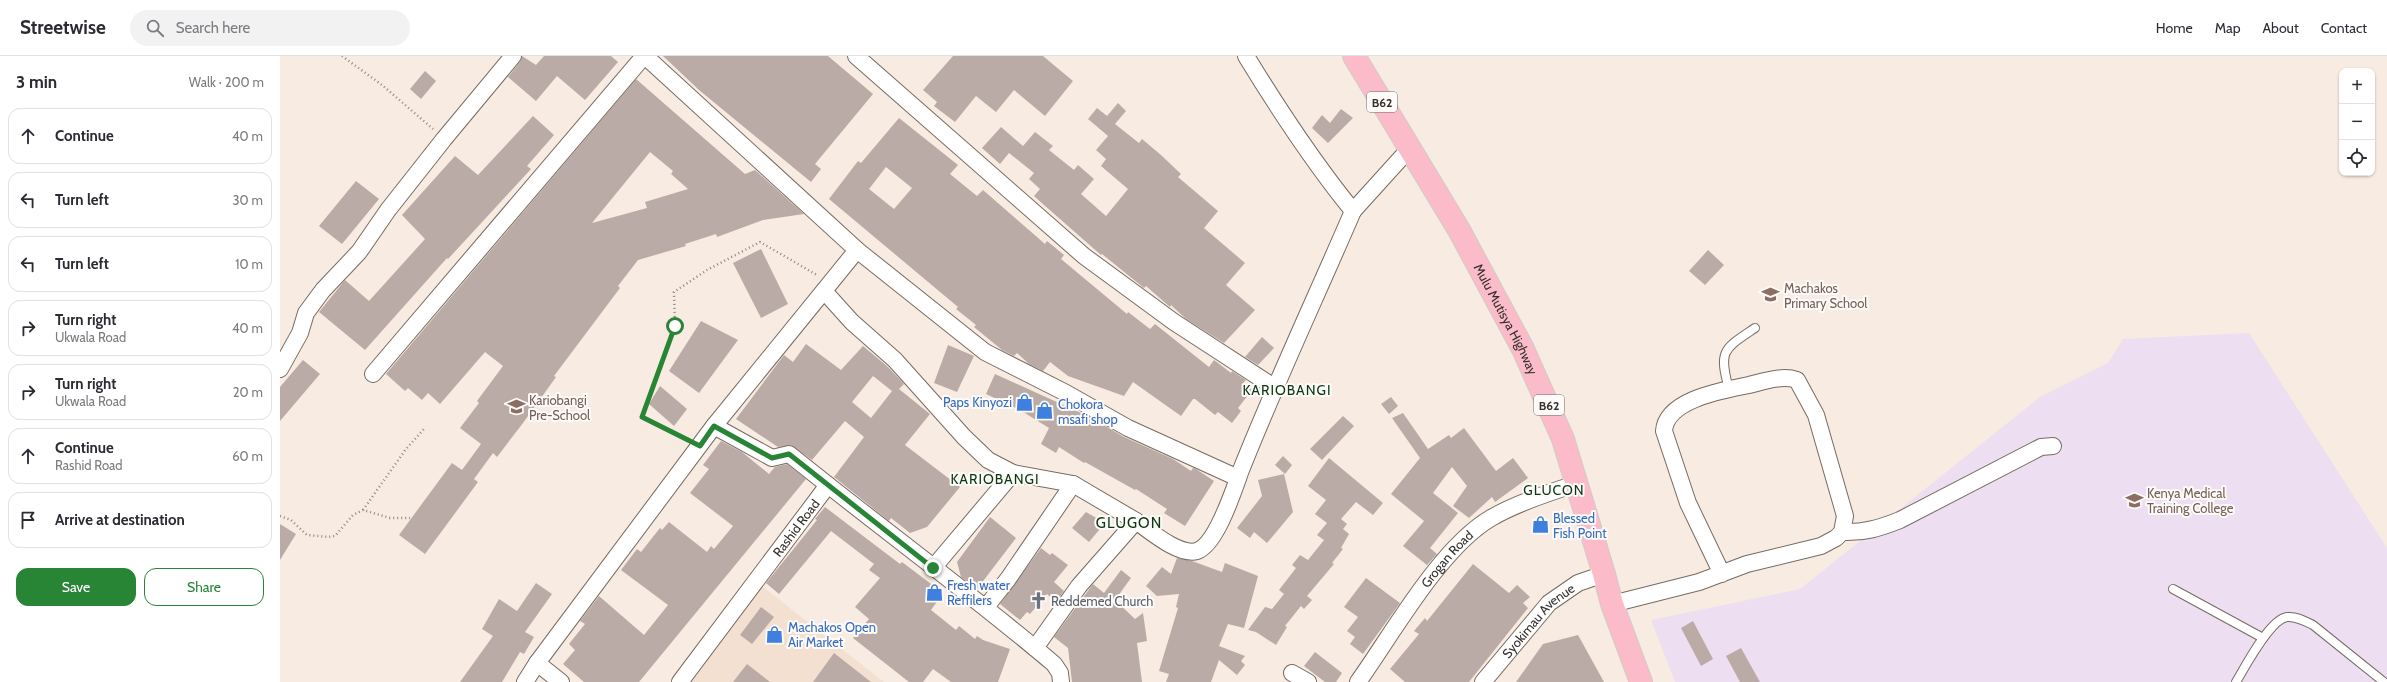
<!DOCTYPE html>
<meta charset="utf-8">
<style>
:root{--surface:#fff;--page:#f2f2f3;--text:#2b2b33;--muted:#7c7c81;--line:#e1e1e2;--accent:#298536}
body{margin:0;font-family:Cabin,sans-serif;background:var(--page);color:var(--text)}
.controls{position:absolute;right:12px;top:12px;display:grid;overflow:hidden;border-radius:8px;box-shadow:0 1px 3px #0004}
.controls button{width:36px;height:36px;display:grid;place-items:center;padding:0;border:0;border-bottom:1px solid var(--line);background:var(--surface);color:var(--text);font:20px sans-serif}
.stop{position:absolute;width:12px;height:12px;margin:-9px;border:3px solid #298536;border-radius:50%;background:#fff}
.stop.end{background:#298536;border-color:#fff;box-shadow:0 1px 4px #0008}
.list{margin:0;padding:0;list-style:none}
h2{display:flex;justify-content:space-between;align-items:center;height:52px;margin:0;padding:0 16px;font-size:17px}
h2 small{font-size:13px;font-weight:400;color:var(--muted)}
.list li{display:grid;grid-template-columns:26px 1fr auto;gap:12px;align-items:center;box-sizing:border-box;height:56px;margin:0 8px 8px;padding:0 8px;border:1px solid var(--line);border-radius:12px}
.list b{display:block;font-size:15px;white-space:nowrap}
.list p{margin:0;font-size:13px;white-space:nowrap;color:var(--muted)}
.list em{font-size:13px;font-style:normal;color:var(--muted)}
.actions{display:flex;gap:8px;padding:12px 16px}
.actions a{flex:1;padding:9px 0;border:1px solid var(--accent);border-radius:12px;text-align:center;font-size:14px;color:var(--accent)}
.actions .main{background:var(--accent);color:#fff}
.icon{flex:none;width:22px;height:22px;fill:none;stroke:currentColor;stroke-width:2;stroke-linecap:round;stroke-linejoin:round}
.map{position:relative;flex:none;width:2107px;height:626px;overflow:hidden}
header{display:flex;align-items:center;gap:24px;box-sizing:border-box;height:56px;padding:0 20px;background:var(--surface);border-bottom:1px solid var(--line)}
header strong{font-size:19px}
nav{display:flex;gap:22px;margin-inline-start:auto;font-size:14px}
.search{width:280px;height:36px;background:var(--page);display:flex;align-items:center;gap:10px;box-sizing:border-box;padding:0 14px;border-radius:22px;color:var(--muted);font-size:15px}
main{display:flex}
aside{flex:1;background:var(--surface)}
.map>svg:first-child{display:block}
.built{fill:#f3e0d0}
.education{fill:#eedef1}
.building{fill:#bbaba6;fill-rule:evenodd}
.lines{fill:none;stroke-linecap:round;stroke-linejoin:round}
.service-casing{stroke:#766b62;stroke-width:10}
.minor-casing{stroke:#766b62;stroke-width:18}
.trunk-casing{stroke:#cecdcc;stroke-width:24}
.path{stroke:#8f8780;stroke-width:2.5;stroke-dasharray:1 3;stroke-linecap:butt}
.service{stroke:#fff;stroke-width:8}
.minor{stroke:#fff;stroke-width:16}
.trunk{stroke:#fbbbc8;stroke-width:22}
.route{stroke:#298536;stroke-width:5}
.labels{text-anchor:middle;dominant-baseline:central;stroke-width:4;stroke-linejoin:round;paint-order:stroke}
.shield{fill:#fdfbf9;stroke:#706c69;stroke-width:1}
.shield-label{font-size:12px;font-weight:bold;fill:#342f2b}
.education-label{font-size:13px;fill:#785e54;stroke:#fdfbf9;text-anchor:start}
.street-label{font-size:13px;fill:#342f2b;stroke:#fdfbf9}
.shop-label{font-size:13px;fill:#366cbe;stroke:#fdfbf9;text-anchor:start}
.worship-label{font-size:13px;fill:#5b616d;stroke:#fdfbf9;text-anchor:start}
.neighbourhood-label{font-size:14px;letter-spacing:1px;fill:#0b3711;stroke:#fdfbf9}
.quarter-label{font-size:15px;letter-spacing:1px;fill:#0b3711;stroke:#fdfbf9}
</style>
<header>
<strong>Streetwise</strong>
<div class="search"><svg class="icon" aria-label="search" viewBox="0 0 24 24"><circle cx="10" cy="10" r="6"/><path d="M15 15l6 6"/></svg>Search here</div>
<nav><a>Home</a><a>Map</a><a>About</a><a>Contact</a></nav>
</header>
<main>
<aside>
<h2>3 min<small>Walk · 200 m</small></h2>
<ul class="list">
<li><svg class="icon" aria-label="ahead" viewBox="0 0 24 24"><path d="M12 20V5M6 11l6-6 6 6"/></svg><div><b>Continue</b></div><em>40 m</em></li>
<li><svg class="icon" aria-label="left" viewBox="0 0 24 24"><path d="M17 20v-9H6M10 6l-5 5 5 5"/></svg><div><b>Turn left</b></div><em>30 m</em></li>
<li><svg class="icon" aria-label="left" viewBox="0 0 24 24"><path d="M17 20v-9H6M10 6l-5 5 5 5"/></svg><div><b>Turn left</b></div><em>10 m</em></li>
<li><svg class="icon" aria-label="right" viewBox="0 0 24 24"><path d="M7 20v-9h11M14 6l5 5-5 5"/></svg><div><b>Turn right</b><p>Ukwala Road</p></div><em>40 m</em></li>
<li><svg class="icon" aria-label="right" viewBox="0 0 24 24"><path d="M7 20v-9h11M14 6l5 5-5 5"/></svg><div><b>Turn right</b><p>Ukwala Road</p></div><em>20 m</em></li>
<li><svg class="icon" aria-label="ahead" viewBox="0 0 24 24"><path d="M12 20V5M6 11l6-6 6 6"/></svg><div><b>Continue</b><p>Rashid Road</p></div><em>60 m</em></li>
<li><svg class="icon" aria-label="arrive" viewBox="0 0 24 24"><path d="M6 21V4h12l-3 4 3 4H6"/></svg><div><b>Arrive at destination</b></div></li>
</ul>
<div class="actions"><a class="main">Save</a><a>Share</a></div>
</aside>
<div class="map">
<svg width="2107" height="626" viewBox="0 0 2107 626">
<rect width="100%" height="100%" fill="#f8ebe1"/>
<polygon class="built" points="483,531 604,626 411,626"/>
<polygon class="education" points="1969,277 2107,492 2107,626 1395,626 1371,564 1520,533 1760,341 1828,307 1843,283"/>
<g class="building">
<polygon points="242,0 256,9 264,0 331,0 338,6 305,44 277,20 256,45 228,21 240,6"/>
<polygon points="383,0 548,0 593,38 535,108 541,113 531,126 419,34"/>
<polygon points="673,0 763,0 793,25 765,60 734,34 716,56 696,40 675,66 654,50 657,46 643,34"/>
<polygon points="145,15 156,25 141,43 130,33"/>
<path d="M356,23l109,95 10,-4 49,44 -41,6 -46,17 -1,-3 -31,10 1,2 -48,14 -20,26 2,2 -66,88 2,1 -33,46 -26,34 -4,-4 -19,26 4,3 -53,72 -26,-19 53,-72 10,7 19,-26 -21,-16 19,-25 -2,-2 26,-35 -18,-14 -45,52 -12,-11 -6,7 -14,-12 -3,3 -19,-17zM370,96l23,19 -2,3 17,15 -43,13 2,6 -55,15z"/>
<polygon points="838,47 846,55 835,68 859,87 862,83 881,99 901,118 898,121 938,155 924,172 965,207 946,229 975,254 944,287 906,263 891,249 890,251 866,230 864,232 822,198 821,199 764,149 754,140 760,133 749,123 754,117 729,97 720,108 702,92 721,71 743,90 755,76 773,90 769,94 794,114 798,109 814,123 801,138 826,160 848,133 821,110 826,103 816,94 828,80 808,63 817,52 827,60"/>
<polygon points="1061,53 1073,62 1048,87 1032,72 1042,59 1050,67"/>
<polygon points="253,60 274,79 247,110 251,113 168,203 167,202 85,294 39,256 65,224 89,245 145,183 122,159 175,100 198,119"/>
<path d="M619,62l59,47 -8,9 27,22 6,-6 62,54 2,-3 17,14 -3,4 66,55 1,-2 22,17 5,-5 54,43 5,-7 17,13 1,-2 14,9 -3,3 9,7 -14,18 3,3 -9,12 -14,-11 -3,3 -20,-16h-2l-12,17 -48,-34 -9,14 -56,-20 -18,-14 -7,9 -14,-7 -12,-11 -3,3 -12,-6 -28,-23 2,-2 -20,-16 2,-2 -129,-108 29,-38 3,2zM606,111l26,21 -18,21 -25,-20z"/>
<polygon points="76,125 99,143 62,188 39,170"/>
<polygon points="481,193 508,248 481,262 453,207"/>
<polygon points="1428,194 1444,209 1425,229 1409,215"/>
<polygon points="421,265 458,284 419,337 389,315"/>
<polygon points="982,281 994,292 978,309 965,301"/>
<path d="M526,288l35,26 22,-24 25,21 16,17 -5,5 31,25 -25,31 55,42 -33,40 -17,6 -19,-15 -2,3 -55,-44 30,-40 -19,-16 -33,39 -21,-15 -13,2 -42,-28 48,-64 9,7zM593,320l19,15 -21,27 -19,-16z"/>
<polygon points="668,289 694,300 677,336 654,327"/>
<polygon points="23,304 40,318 0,365 0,331"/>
<polygon points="715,318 810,361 844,381 893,403 911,415 913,412 916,413 934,425 905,470 884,457 887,453 856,433 855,434 805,406 804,407 779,391 776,397 761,388 769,372 740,354 706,338"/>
<polygon points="380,330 407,353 394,370 369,348"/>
<polygon points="1111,341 1118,350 1109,358 1101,348"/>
<polygon points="1123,357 1148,393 1169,379 1171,382 1184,372 1216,415 1233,402 1248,422 1215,446 1212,441 1189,462 1173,450 1187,430 1172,411 1153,437 1178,457 1150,492 1157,498 1147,509 1123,490 1144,465 1111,438 1140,402 1112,362"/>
<polygon points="1063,360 1074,370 1042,404 1030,393"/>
<polygon points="441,385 462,396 489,418 495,411 507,408 526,423 359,626 304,626 283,608 295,594 289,588 305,568 300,565 319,540 364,579 388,549 341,514 357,493 361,496 380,472 382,474 389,466 427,496 431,490 434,493 453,470 410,437 429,413 423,409"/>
<polygon points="1003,400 1012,409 1005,418 995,409"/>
<polygon points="1049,402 1103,447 1093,459 1076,446 1061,463 1067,468 1063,473 1069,478 1061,492 1063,493 1052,507 1054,508 1027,540 1032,544 1024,553 1021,550 1005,570 1007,571 996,589 976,576 968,574 985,551 992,553 1004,538 999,534 1016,512 1012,509 1020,499 1028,504 1044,484 1037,479 1047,467 1035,458 1046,444 1028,430"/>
<polygon points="1004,418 1013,456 987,487 974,476 970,482 957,472 982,440 978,424"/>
<polygon points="545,451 620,508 622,506 663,537 651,554 676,574 679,570 695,583 697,580 703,584 730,593 718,626 671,626 653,613 643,626 629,626 573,582 589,563 575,551 600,522 589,514 594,508 551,475 499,538 486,527 537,464 535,463"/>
<polygon points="806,456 825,467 809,486 792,472"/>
<polygon points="710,461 736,482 697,533 681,521 677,506"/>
<polygon points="0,468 16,478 0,504"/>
<polygon points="761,492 770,499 772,497 788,509 774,526 784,535 776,546 767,538 750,558 747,556 740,564 720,548"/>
<polygon points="897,502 912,505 942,516 945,507 978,520 964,572 948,568 939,590 965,600 961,605 965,609 957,619 939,604 931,626 886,626 889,618 879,615 898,552 896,551 899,538 877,540 866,530 882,511 891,518"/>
<polygon points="1193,508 1229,537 1237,529 1250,541 1243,547 1248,552 1189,626 1125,626 1110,613 1139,578 1134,575 1145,562 1147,565"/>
<polygon points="841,514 851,522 835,544 855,563 863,557 867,585 857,587 862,626 792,626 788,592 774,581 813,528 824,537"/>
<polygon points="1086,522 1120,547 1083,598 1070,588 1075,581 1067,575 1078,561 1064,551"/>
<polygon points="256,527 272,538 245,576 254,581 244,598 240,596 222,626 180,626 213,580 202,573 219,543 237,555"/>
<polygon points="481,551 494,561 472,588 460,579"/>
<polygon points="1413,565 1433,603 1421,610 1401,572"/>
<polygon points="1298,579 1324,626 1236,626 1263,588"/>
<polygon points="1461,592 1480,626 1460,626 1446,600"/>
<polygon points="1035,596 1062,617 1056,626 1045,626 1024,610"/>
<polygon points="554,597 591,626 533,626"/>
<polygon points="467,608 490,626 453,626"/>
</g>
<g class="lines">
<defs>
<g id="service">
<path d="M1449,333c-11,-39 -5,-40 26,-61"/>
<polyline points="1893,533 1983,582"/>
<path d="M1956,626c9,-15 34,-63 51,-65 9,-1 18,4 26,8l71,57"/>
</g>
<g id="minor">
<polyline points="365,0 577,194 705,296 786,337 848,372 958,422"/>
<polyline points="576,0 804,200 894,266 994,331"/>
<path d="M966,0c33,54 67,106 107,155l57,-63"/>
<polyline points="544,235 572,266 615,304 684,381 708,404 733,417 793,428 856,465"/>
<polyline points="0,313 20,277 26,257 43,234 79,196 108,154 164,83 233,0"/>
<polyline points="93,318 364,0"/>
<polyline points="434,370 492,402 509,398 548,429"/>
<path d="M1562,476c22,1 38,-4 58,-12l141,-73 12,-1"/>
<polyline points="653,512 733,417"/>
<path d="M1332,548l87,-22 48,-18 74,-18 15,-8 6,-6 3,-16 -29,-101 -19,-35c-15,-5 -32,1 -48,5 -24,5 -83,14 -85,46l24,72 34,71"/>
<polyline points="706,551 728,523 793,428"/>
<path d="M755,592l44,-62 57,-65c14,10 43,35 61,30 20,-7 37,-62 44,-81 35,-88 75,-173 112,-259"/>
<polyline points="257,607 281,626"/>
<polyline points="1012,617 1028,626"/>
<polyline points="245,626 257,607 434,370 577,194"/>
<path id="s1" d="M400,626l148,-197c76,60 153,117 226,179l6,9 1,9"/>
<path id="s2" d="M1078,626c35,-49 82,-134 133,-164 26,-15 56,-25 85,-34"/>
<path id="s3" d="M1203,626l66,-79 29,-20 26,-9"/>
</g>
<g id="trunk">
<path id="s4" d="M1074,0l105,174 64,119 40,90 41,135 8,30 29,78"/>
</g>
</defs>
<use href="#service" class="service-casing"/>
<use href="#minor" class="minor-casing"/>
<use href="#trunk" class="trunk-casing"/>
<g class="path">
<polyline points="62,0 102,29 153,73"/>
<polyline points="407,383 362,361 395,270 394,236 427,214 480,186 537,219"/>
<polyline points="83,454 126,393 144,373"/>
<polyline points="0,460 11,464 27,479 48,481 55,480 73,459 83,454 110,462 130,462"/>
</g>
<use href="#service" class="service"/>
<use href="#minor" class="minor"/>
<use href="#trunk" class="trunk"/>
</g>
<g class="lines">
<polyline class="route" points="395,270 362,361 420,390 434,370 492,402 509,398 653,512"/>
</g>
<defs>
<symbol id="school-bare" viewBox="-9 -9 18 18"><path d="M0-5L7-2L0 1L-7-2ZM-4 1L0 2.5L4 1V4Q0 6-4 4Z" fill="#8d6e63" stroke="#fdfbf9" stroke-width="2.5" paint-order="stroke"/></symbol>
<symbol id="shop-bare" viewBox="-9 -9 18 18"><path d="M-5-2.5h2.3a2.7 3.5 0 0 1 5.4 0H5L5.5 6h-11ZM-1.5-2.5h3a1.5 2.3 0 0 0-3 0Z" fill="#3f7fe0" stroke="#fdfbf9" stroke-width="2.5" paint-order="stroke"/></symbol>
<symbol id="university-bare" viewBox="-9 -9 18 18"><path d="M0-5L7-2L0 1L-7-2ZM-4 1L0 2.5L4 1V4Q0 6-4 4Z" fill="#8d6e63" stroke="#fdfbf9" stroke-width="2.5" paint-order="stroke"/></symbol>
<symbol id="church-bare" viewBox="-9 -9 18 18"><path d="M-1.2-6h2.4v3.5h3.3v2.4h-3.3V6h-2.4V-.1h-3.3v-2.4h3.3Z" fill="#6b7280" stroke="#fdfbf9" stroke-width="2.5" paint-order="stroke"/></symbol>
</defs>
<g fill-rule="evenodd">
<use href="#school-bare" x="1478" y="226" width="25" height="25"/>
<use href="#shop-bare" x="732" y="334" width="25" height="25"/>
<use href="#school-bare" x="224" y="338" width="25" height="25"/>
<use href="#shop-bare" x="752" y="342" width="25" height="25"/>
<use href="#university-bare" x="1842" y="432" width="25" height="25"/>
<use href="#shop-bare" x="1248" y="456" width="25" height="25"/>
<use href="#shop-bare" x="642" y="524" width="25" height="25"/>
<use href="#church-bare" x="746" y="532" width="25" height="25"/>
<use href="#shop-bare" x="482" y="566" width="25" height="25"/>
</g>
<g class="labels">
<g class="shield">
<rect x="1087" y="36" width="30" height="20" rx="3"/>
<rect x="1254" y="339" width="30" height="20" rx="3"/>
</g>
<g class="shield-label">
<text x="1102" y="46">B62</text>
<text x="1269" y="349">B62</text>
</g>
<g class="education-label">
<text x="1504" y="232">Machakos<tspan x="1504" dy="15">Primary School</tspan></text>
<text x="249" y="344">Kariobangi<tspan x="249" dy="15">Pre-School</tspan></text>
<text x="1867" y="437">Kenya Medical<tspan x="1867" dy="15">Training College</tspan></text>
</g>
<g class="street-label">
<text stroke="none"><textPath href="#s4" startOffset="304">Mulu Mutisya Highway</textPath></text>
<text stroke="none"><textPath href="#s1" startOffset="193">Rashid Road</textPath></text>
<text stroke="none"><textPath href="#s2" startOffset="152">Grogan Road</textPath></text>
<text stroke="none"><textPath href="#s3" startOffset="83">Syokimau Avenue</textPath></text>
</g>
<g class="shop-label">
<text x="732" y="346" text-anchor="end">Paps Kinyozi</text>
<text x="778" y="348">Chokora<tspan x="778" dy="15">msafi shop</tspan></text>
<text x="1273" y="462">Blessed<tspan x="1273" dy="15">Fish Point</tspan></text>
<text x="667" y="529">Fresh water<tspan x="667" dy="15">Reffilers</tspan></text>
<text x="508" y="571">Machakos Open<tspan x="508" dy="15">Air Market</tspan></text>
</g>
<g class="worship-label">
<text x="771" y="545">Reddemed Church</text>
</g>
<g class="neighbourhood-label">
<text x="1007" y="334">KARIOBANGI</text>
<text x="715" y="423">KARIOBANGI</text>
<text x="1274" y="434">GLUCON</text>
</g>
<g class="quarter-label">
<text x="849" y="467">GLUGON</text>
</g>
</g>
</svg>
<div class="controls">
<button>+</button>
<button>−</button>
<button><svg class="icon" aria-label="locate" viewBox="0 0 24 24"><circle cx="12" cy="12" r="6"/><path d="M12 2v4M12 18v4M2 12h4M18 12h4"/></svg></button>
</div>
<div class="stop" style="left:395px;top:270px"></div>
<div class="stop end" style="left:653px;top:512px"></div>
</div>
</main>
